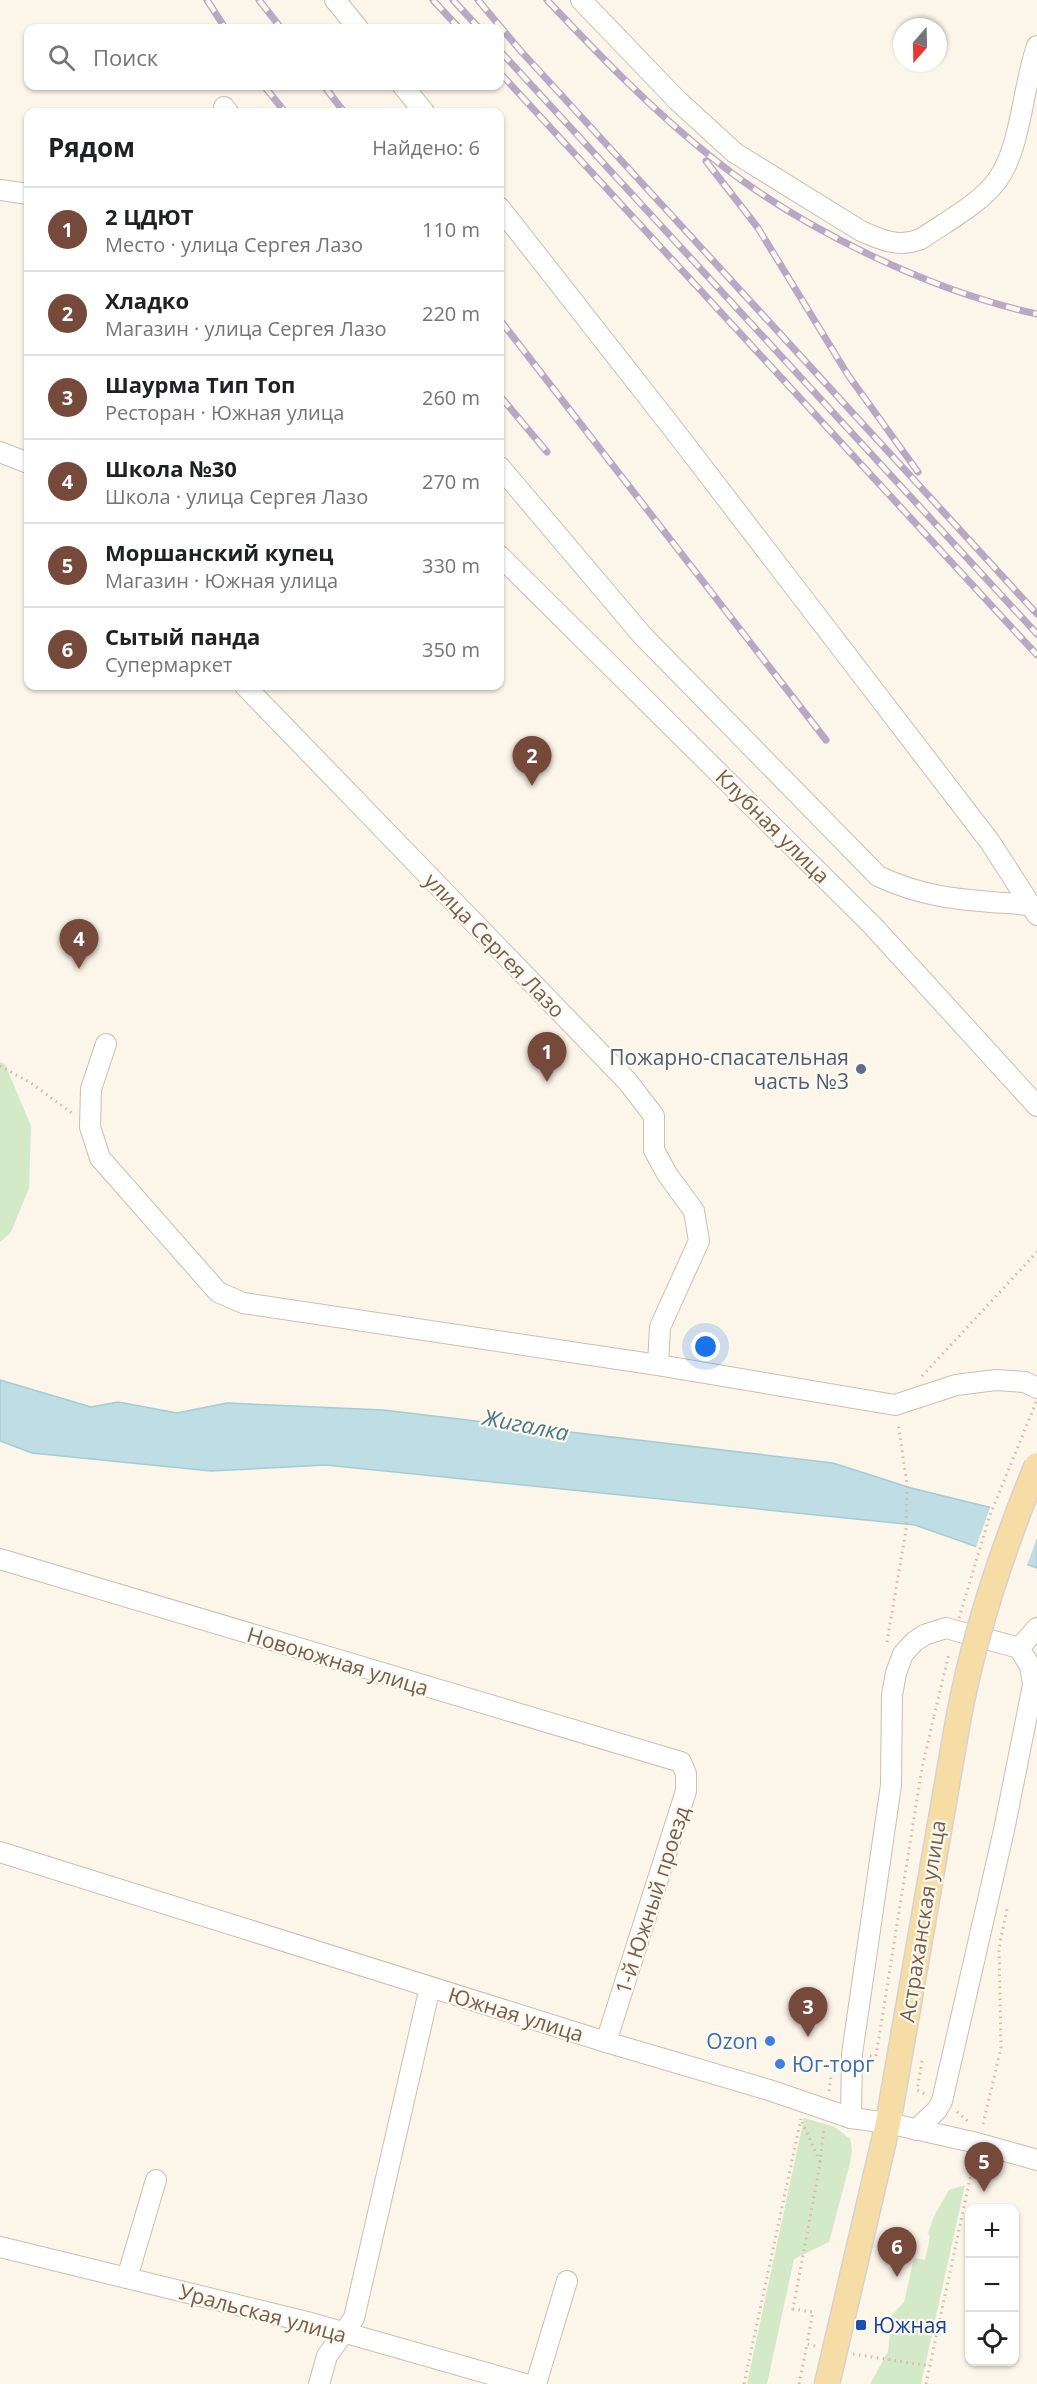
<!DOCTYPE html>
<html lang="ru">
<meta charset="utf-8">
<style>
:root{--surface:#fff;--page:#f6f6f6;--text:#202124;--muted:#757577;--line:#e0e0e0;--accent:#764a3a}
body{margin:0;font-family:"Open Sans",sans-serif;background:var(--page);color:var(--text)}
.controls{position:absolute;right:18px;bottom:18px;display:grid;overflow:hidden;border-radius:12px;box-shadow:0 2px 4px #0004}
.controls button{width:54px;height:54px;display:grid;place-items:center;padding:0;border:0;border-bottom:2px solid var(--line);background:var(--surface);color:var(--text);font:30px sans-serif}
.compass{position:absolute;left:893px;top:18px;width:54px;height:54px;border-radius:50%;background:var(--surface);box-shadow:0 2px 4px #0004;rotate:200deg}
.you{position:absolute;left:706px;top:1347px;width:21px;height:21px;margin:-15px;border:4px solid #fff;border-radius:50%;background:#1a73e8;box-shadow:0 0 0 9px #1a73e833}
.badge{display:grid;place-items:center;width:39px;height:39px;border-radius:50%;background:var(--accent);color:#fff;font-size:20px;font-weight:700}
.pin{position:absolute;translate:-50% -50px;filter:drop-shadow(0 2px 3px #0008)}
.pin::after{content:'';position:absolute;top:32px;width:21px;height:18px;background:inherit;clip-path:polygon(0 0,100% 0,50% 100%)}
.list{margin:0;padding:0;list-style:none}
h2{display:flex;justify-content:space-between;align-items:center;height:78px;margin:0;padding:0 24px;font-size:26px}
h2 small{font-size:20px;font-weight:400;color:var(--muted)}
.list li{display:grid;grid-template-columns:39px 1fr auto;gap:18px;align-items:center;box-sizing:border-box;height:84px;padding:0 24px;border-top:2px solid var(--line)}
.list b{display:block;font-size:22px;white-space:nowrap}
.list p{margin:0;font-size:20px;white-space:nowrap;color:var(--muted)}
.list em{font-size:20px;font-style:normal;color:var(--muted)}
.icon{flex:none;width:33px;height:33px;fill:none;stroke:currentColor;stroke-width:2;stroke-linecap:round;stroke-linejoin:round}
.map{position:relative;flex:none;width:1037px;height:2384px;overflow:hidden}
.search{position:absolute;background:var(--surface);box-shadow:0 2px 4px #0004;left:24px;top:24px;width:480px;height:66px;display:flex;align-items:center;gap:15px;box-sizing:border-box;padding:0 21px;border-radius:12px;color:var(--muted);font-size:22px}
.panel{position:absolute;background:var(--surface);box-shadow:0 2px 4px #0004;left:24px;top:108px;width:480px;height:582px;border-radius:12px}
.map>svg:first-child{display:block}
.green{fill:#d3e9c8}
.water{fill:#bedde5;stroke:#a5cbd6;stroke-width:1.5}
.pier{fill:#fcf5e9}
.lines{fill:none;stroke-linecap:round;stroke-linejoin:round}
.minor-casing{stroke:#cdbeaf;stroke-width:22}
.major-casing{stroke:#d8d2cd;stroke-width:27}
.path{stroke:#d5baa4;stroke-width:3;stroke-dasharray:1.5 4.5;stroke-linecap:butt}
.minor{stroke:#fff;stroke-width:20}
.major{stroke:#f6dda5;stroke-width:24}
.rail-casing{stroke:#b9a7c6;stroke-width:7}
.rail{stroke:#fef9ef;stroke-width:4.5;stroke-dasharray:14;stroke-linecap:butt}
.major-bridge-casing{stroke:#d8d2cd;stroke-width:27;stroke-linecap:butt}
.path-bridge{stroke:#d5baa4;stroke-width:3;stroke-dasharray:1.5 4.5;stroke-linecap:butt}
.major-bridge{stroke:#f6dda5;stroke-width:24}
.service-dot{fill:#5c6f8a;stroke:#fef9ef;stroke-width:2}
.shop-dot{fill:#3f7fe0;stroke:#fef9ef;stroke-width:2}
.transit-dot{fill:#1a4fb4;stroke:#fef9ef;stroke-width:2}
.labels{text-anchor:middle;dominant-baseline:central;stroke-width:4.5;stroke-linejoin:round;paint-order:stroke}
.street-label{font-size:21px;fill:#755e4d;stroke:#fef9ef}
.service-label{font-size:21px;fill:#4e5e75;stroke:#fef9ef;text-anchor:end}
.shop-label{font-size:21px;fill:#366cbe;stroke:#fef9ef;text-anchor:end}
.transit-label{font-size:21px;fill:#164399;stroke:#fef9ef;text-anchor:start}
.water-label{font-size:22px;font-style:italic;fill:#487987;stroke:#fef9ef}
</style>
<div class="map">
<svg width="1037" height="2384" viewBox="0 0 1037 2384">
<rect width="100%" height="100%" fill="#fcf5e9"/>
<g class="green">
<polygon points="0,1062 5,1064 31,1126 29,1188 11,1232 0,1242"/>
<polygon points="804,2118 835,2127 850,2139 852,2150 850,2163 829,2242 794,2259 767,2384 747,2384"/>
<polygon points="965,2185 921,2384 870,2384 888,2352 892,2315 904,2302 914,2258 925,2260 930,2237 928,2234 934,2216 949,2190"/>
</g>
<polygon class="water" points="0,1380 91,1407 118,1402 177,1413 227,1403 383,1410 833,1463 911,1488 1037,1519 1037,1568 915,1525 326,1465 211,1471 32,1453 0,1441"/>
<polygon class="pier" points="991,1505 1037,1516 1037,1538 1026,1568 975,1550"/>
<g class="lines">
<defs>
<g id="minor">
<polyline points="335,0 358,28"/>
<path d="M581,0l97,101 57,52 126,78c20,9 38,17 60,8 23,-16 62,-37 77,-60 23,-32 25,-94 39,-133"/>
<polyline points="403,86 424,112"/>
<polyline points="224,107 228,112"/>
<polyline points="0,190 28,194"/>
<polyline points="500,208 674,430 990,842 1037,915"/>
<polyline points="0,452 28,463"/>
<path d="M500,467l142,168 236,241c53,25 95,24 152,29"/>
<polyline points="500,556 872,925 1037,1106"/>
<polyline points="245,686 628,1082 654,1116 654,1150 667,1174 694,1211 699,1241 660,1327 658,1365"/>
<polyline points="106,1044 91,1089 90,1127 100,1158 218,1292 243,1303 658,1365 895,1405 956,1385 996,1380 1025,1382 1037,1388"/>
<polyline points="0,1559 681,1762 686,1774 686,1791 606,2042"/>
<polyline points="1019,1648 1037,1628"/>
<polyline points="0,1852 606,2042 769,2090 851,2118 888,2123 977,2143 1037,2160"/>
<polyline points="851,2118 852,2054 891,1785 892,1695 896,1673 903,1654 914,1642 924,1635 946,1628 1019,1648 1030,1666 1033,1683"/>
<polyline points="916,2130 937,2110 942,2101 1004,1830 1036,1670"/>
<polyline points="0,2247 311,2323 525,2384"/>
<polyline points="127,2278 156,2180"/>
<polyline points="319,2384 327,2356 354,2318 430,1987"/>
<polyline points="536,2384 567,2281"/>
</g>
<polyline id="major" points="827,2384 888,2123 958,1721"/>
</defs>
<use href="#minor" class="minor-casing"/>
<use href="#major" class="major-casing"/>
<g class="path">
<polyline points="0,1066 31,1083 72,1113"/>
<polyline points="922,1376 1037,1252"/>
<polyline points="887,1642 906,1530 907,1484 898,1423"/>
<polyline points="870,2056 876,2056 922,1768 934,1716"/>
<polyline points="922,2061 917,2090 925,2094"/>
<polyline points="829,2091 831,2076"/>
<polyline points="957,2112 968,2121"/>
<polyline points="802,2122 820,2162"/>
<polyline points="983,2124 1001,2048 999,1948 1007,1909"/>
<polyline points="815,2346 807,2344 813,2312 793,2309 820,2164 824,2127"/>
<polyline points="853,2354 930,2366"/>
<polyline points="744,2384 801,2119"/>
<polyline points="799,2384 807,2344"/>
<polyline points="926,2384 974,2160"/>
</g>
<use href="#minor" class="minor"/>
<use href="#major" class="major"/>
<defs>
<g id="rail">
<polyline points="207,0 225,28"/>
<polyline points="259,0 281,28"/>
<polyline points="433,0 459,28"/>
<polyline points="453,0 479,28"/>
<polyline points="478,0 519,49 1037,614"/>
<path d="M547,0c53,56 107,112 168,160 85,68 215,131 322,154"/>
<polyline points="500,51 1037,634"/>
<polyline points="500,73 1037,655"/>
<polyline points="264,86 285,112"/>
<polyline points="324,86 344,112"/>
<polyline points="706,161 758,228 848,375 918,472"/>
<polyline points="500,320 826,740"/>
<polyline points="500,396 547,452"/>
</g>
</defs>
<use href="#rail" class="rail-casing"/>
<use href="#rail" class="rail"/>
<defs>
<path id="major-bridge" d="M958,1721c16,-88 45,-173 79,-256"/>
</defs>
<use href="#major-bridge" class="major-bridge-casing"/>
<g class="path-bridge">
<polyline points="959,1618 990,1515 1037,1400"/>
<polyline points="934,1716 949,1654"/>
</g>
<use href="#major-bridge" class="major-bridge"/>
</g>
<circle class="service-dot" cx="861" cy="1069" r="6"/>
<g class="shop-dot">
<circle cx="770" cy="2041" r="6"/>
<circle cx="780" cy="2064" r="6"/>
</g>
<rect class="transit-dot" x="855" y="2319" width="12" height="12" rx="3"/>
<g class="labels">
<g class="street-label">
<text transform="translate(773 826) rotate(45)">Клубная улица</text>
<text transform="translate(495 945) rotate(46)">улица Сергея Лазо</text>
<text transform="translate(338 1661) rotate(17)">Новоюжная улица</text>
<text transform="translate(652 1900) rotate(-72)">1-й Южный проезд</text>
<text transform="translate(922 1921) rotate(-81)">Астраханская улица</text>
<text transform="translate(516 2014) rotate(17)">Южная улица</text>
<text transform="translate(263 2313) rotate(15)">Уральская улица</text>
</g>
<g class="service-label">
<text x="849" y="1057">Пожарно-спасательная<tspan x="849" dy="24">часть №3</tspan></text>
</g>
<g class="shop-label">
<text x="758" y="2041">Ozon</text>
<text x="792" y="2064" text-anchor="start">Юг-торг</text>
</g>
<g class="transit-label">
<text x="873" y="2325">Южная</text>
</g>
<g class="water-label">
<text transform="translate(526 1424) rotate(11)">Жигалка</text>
</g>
</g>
</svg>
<div class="controls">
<button>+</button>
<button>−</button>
<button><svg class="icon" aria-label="locate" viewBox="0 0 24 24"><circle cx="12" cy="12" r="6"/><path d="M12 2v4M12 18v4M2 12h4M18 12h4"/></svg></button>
</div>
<svg class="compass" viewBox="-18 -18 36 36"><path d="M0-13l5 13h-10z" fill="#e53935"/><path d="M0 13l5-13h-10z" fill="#757577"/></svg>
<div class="you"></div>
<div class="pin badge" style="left:547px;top:1082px">1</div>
<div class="pin badge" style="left:532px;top:786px">2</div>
<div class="pin badge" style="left:808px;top:2037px">3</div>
<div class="pin badge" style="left:79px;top:969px">4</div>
<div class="pin badge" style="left:984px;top:2192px">5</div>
<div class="pin badge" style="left:897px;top:2277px">6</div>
<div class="search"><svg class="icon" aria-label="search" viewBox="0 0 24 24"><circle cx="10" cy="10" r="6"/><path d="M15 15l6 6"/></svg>Поиск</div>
<section class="panel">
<h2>Рядом<small>Найдено: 6</small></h2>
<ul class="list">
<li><span class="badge">1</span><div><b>2 ЦДЮТ</b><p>Место · улица Сергея Лазо</p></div><em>110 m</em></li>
<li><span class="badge">2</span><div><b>Хладко</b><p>Магазин · улица Сергея Лазо</p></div><em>220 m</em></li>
<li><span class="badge">3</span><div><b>Шаурма Тип Топ</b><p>Ресторан · Южная улица</p></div><em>260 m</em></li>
<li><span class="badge">4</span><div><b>Школа №30</b><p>Школа · улица Сергея Лазо</p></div><em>270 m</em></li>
<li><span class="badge">5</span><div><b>Моршанский купец</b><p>Магазин · Южная улица</p></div><em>330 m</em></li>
<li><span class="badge">6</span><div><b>Сытый панда</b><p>Супермаркет</p></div><em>350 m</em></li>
</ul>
</section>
</div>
